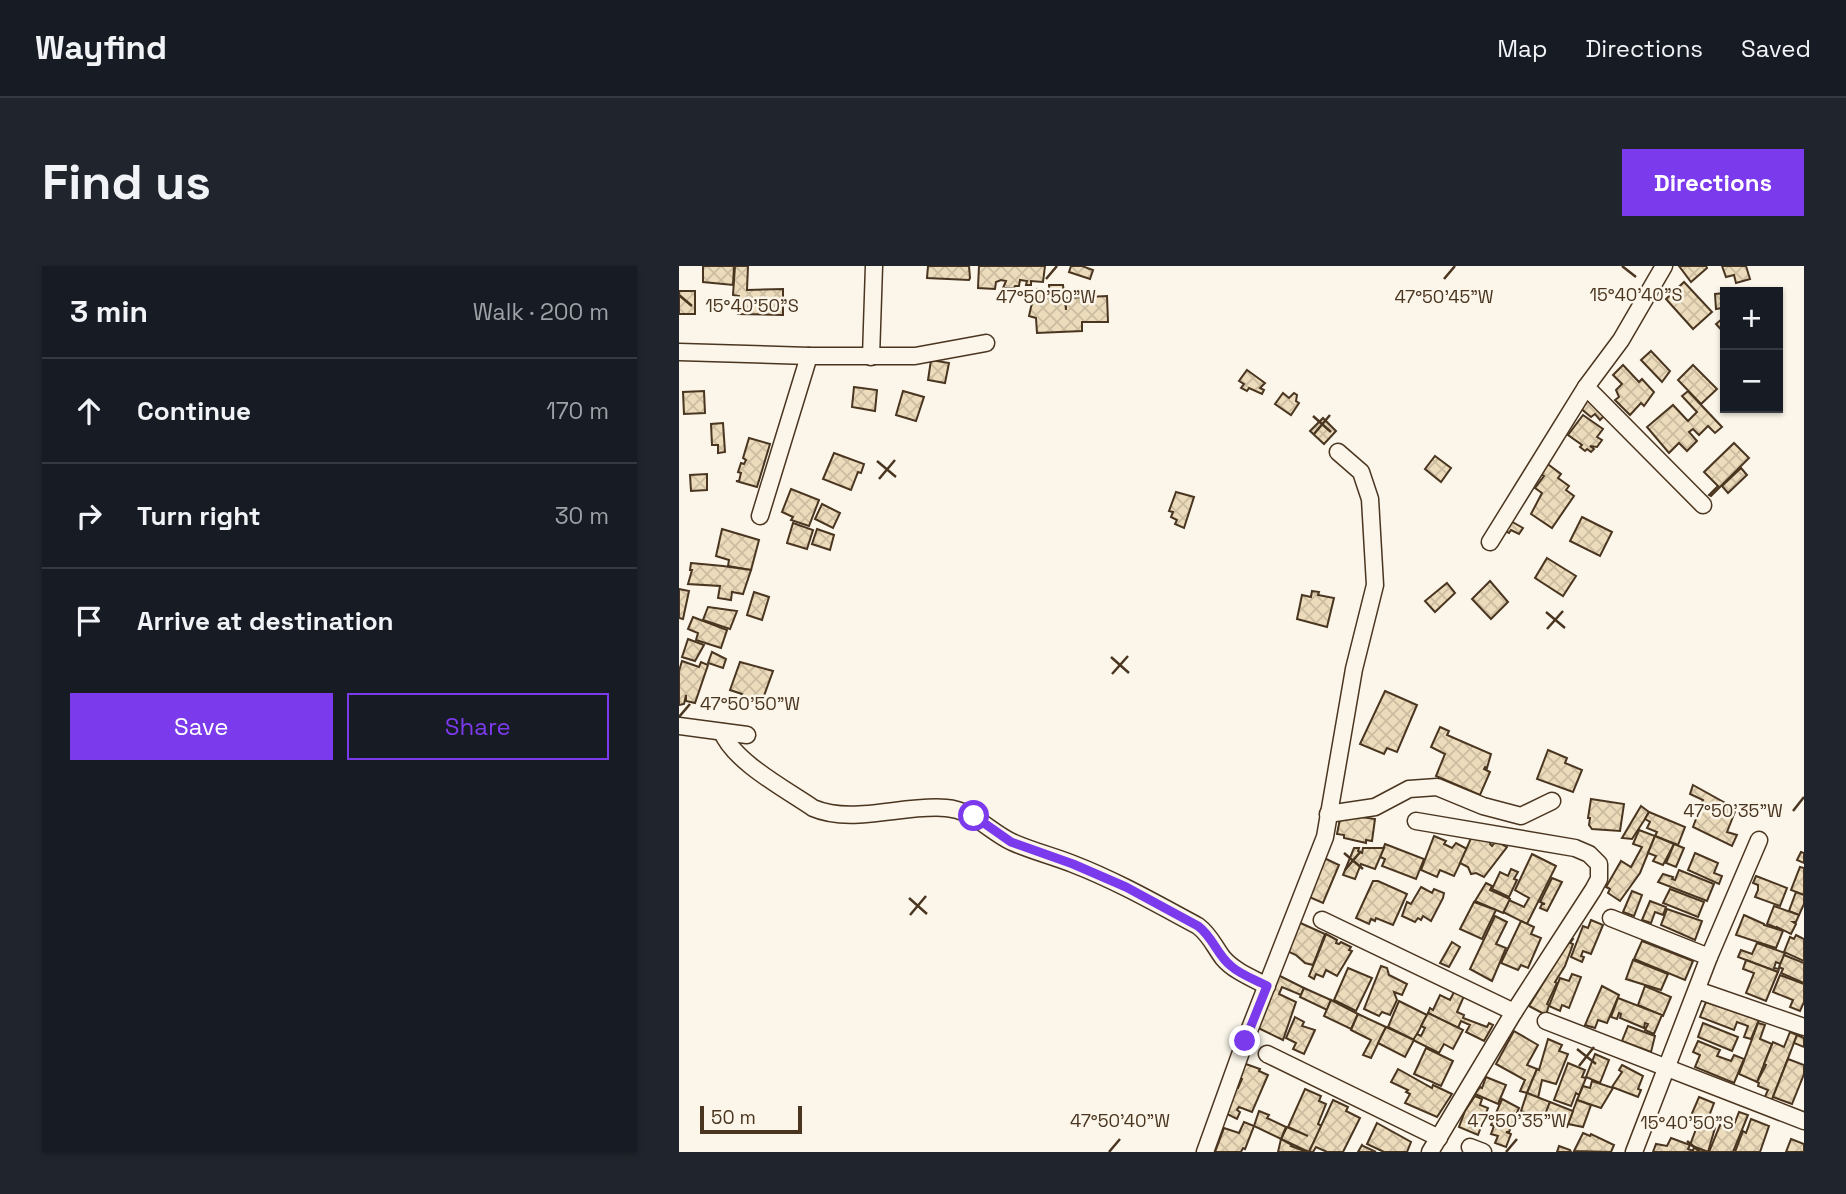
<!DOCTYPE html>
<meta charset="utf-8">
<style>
:root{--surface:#171b24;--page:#20242c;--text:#f1f3f6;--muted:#9ea1a6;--line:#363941;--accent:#7c3aed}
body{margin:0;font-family:"Space Grotesk",sans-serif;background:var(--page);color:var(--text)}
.controls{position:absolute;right:21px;top:21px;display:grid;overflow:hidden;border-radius:0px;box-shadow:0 2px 5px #0004}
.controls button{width:63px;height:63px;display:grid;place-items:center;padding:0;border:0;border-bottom:2px solid var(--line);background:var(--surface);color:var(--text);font:35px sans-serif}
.scale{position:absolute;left:21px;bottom:18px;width:102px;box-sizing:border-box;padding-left:7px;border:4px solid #4a3520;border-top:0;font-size:19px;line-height:24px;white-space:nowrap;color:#4a3520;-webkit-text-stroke:5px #fbf6e9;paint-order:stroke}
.stop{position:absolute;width:21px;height:21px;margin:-16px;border:5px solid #7c3aed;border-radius:50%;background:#fff}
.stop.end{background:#7c3aed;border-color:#fff;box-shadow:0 2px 7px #0008}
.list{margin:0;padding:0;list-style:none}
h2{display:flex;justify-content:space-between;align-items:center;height:91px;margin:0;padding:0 28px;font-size:30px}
h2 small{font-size:23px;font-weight:400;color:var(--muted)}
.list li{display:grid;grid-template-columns:46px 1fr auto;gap:21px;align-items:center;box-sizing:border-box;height:105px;padding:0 28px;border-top:2px solid var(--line)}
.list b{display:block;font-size:26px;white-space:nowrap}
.list em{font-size:23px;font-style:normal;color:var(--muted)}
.actions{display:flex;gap:14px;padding:21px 28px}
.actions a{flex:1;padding:16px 0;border:2px solid var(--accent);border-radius:0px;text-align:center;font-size:24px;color:var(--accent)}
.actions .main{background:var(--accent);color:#fff}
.icon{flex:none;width:38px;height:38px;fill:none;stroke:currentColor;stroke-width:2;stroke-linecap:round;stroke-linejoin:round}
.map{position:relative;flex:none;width:1125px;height:886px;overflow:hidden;border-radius:0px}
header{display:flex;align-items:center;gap:42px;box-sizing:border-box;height:98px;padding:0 35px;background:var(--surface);border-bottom:2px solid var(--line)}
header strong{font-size:33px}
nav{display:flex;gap:38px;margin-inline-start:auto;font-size:24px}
.intro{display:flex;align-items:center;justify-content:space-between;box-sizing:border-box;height:168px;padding:0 42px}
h1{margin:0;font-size:49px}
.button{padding:18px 32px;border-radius:0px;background:var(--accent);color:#fff;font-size:24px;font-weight:700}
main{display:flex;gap:42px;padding:0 42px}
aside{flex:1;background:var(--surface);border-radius:0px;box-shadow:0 2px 5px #0004}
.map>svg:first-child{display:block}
.building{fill:url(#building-cross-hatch);stroke:#4a3520;stroke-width:2}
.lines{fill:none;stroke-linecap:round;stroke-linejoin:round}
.minor-casing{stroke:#4a3520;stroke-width:19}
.minor{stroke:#fbf6e9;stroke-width:16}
.route{stroke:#7c3aed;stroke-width:9}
.ticks{fill:none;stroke:#4a3520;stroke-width:2.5}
.ticks-label{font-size:18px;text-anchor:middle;fill:#4a3520;stroke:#fbf6e9;stroke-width:5;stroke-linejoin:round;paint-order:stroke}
</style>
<header>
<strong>Wayfind</strong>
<nav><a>Map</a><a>Directions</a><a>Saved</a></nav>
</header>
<div class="intro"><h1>Find us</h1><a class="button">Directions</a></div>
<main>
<aside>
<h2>3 min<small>Walk · 200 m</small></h2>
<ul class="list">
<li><svg class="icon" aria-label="ahead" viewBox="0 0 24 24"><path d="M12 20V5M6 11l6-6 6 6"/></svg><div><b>Continue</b></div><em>170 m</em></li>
<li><svg class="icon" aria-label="right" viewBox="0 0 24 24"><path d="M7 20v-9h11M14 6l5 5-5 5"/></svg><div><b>Turn right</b></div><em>30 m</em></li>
<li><svg class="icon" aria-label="arrive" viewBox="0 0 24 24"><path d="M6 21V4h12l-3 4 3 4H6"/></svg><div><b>Arrive at destination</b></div></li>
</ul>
<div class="actions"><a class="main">Save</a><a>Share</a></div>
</aside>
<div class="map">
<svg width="1125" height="886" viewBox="0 0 1125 886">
<defs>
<pattern id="building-cross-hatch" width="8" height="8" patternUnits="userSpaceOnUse" patternTransform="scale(1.75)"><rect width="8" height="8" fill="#ecdcbc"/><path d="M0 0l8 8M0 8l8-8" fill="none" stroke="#ccbda1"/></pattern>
</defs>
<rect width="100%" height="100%" fill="#fbf6e9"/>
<g class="building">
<polygon points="24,0 55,0 54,19 24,16"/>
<polygon points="56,0 69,0 68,24 104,23 104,49 59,48 60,30 54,29"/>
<polygon points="249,0 290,0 291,12 290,14 248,12"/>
<polygon points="300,0 366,0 364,16 352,15 352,19 347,19 348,15 341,14 340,20 336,20 335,22 324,22 327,15 322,14 317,16 316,23 299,22"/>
<polygon points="392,0 403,0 414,4 411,13 390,6"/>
<polygon points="1000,0 1027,0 1028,2 1012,16"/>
<polygon points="1043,0 1067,0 1071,13 1057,17 1055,9 1047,11"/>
<polygon points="1005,16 1033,46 1014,63 987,33"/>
<polygon points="370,19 384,19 387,44 387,32 428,30 429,56 403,56 403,65 358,67 357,52 350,50 352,41 358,23 364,25 363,29 370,29"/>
<rect x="0" y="25" width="16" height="23"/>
<polygon points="1046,27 1046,50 1044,51 1043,42 1037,43 1036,28"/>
<polygon points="1044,52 1046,54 1046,68 1037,58"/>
<polygon points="972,85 991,105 983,116 962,94"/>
<polygon points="252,94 270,97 266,117 249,114"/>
<polygon points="944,99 960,116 963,113 975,126 965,140 962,137 951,149 936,134 940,131 937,124 943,118 934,109"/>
<polygon points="1014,99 1038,123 1022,138 999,114"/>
<polygon points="568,104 586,117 581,122 585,124 583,128 570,122 568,125 562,122 565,118 560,115"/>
<polygon points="175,121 198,124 196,145 173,141"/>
<polygon points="25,125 26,147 5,148 4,126"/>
<polygon points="224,125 245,131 237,155 217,149"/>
<polygon points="1009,125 1043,161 1036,167 1029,160 1020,169 1014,163 1010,166 1018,175 1008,185 1000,177 990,187 968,161 994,139 1009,155 1018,146 1003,130"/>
<polygon points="910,126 928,147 921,154 916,148 912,151 900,141"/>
<polygon points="604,127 610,132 615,127 618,129 617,135 620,137 612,149 596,138"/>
<polygon points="904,149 924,163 918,171 923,174 918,181 911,180 915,183 912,186 908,183 906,185 901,181 903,179 889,169"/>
<polygon points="644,152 657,165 645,178 631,165"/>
<polygon points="44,157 46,186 39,187 39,179 33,179 32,158"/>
<polygon points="70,172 91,178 78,221 57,215 60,215 62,207 59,206 62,197 65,198 67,194 64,192"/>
<polygon points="1055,177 1070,192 1032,230 1030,229 1039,220 1025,206"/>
<polygon points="155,187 185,198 182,207 179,206 172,224 144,213"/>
<polygon points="756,190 772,202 762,216 746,203"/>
<polygon points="866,196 882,208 879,212 890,220 887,224 895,230 873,262 852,248 863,227 856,222 865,210 862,208"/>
<polygon points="1062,202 1068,209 1049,227 1043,220"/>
<polygon points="28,208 28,224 12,225 11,209"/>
<polygon points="112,223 140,234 130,260 112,254 114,251 103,246"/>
<polygon points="497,226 515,231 505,262 496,258 498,254 492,251 494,246 490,245"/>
<polygon points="143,238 161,247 154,262 136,253"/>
<polygon points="903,251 933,266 921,290 891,275"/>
<polygon points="830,254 844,262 840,268 832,264 830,267 822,263"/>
<polygon points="114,257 134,264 128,283 108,277"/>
<polygon points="43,263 80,274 72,304 49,300 50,294 37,290"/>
<polygon points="138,263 155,269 151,284 133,278"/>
<polygon points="868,292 897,310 884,330 856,312"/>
<polygon points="12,297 44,300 72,304 64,328 53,326 52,334 39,332 41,320 9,318 13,304 11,304"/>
<polygon points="811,315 829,336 812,353 793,333"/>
<polygon points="768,317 776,327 756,346 746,335"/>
<polygon points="0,323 10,325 4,353 0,352"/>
<polygon points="633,325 640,326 639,329 655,332 648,361 618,353 623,329 632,331"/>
<polygon points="75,326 90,331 83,354 68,349"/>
<polygon points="29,341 58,345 51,363 24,354"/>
<polygon points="14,351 48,364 42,382 17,374 19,367 9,363"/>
<polygon points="9,373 25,379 16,395 3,391"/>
<polygon points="33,386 47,393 44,402 29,397"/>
<polygon points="3,395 20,401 22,396 29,399 16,437 7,435 7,429 5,438 0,439 0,405"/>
<polygon points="61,396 94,405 82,438 62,432 63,428 51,424"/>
<polygon points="706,425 738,439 718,486 708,482 705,488 681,478"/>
<polygon points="761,461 770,465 768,469 812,488 808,502 806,501 805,503 811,506 801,529 757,510 766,488 752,481"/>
<polygon points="869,484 888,492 886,497 903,504 894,526 858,513"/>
<polygon points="1014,519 1057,543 1048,566 1058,569 1053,580 1014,561 1024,534 1011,528"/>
<polygon points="912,533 945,538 941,565 913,563 910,559 911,552 909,552"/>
<polygon points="962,540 970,546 966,553 953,573 943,572"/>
<polygon points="970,546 1006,561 999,579 976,570 978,566 968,562 971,556 966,553"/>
<polygon points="662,548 696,553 693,575 687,574 687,577 665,572 665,569 658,568"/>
<polygon points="960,564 976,570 961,607 941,635 929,627 931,623 927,621 942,595 952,601 963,581 954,578"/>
<polygon points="755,570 767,575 765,578 773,582 777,577 788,583 775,610 761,604 758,611 742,604"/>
<polygon points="793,570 803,571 812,576 811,578 813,580 817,575 828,581 805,611 797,607 792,608 789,601 781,597"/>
<polygon points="976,570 995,578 984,599 974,595 977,590 969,587"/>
<polygon points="706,578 745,593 737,613 703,600 706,593 701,591"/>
<polygon points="995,578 1005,582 997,601 987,597"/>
<polygon points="675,582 680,582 679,585 683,587 684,582 705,582 696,603 682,598 676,613 664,609"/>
<polygon points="1122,586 1125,587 1125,597 1118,594"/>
<polygon points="1016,587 1039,597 1035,607 1043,610 1040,618 1009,604"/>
<polygon points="853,588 877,600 848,658 824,646 830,634 845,641 850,632 836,624"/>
<polygon points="645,592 660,599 644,637 628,630"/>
<polygon points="1121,601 1125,602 1125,629 1112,624"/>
<polygon points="832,603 839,606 835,613 838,614 830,631 813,623 821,606 829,610"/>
<polygon points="1000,604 1035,618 1028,635 979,616 984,608 994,611 993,613 996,614"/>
<polygon points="1077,610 1108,622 1101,640 1076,631 1079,624 1079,619 1074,617"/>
<polygon points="873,612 883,616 868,645 861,642 863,638 866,638 861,636"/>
<polygon points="694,615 699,615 728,628 714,659 697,652 696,655 692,653 690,658 677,652"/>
<polygon points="807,617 813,620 811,624 831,633 824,647 796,635"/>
<polygon points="742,621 753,627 755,623 765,627 764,632 752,655 744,650 742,654 739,652 736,656 723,650 728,636 732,638"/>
<polygon points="991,623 1025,636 1019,651 984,637"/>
<polygon points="953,625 963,629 955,650 944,646"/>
<polygon points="1117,626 1125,629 1125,638 1120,649 1110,645"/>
<polygon points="971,635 987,641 984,649 976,646 972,657 963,654"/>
<polygon points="795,636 817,644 803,673 781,663"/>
<polygon points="1095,640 1120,649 1117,656 1114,656 1117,658 1112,668 1098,661 1098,662 1088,658"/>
<polygon points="988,643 1023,655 1016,674 982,659"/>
<polygon points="1065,649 1085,658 1085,659 1104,665 1097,682 1057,669"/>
<polygon points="816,650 828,656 817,678 827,682 813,715 791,703"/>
<polygon points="912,654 924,659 912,688 904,685 902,690 905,691 903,696 892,691 904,660 909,662"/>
<polygon points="617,655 646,668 634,699 626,697 617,689 606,684"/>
<polygon points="842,655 855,661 852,668 862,672 849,702 842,699 839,704 822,697"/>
<polygon points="647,668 658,674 657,677 660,678 662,676 672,681 670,684 673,685 658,710 647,704 644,711 637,708 635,713 630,710"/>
<polygon points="1117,669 1125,673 1125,695 1105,686 1111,671 1115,673"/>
<polygon points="892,672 894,673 891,677 894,678 886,700 876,716 878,717 868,738 870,739 867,749 850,740"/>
<polygon points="963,675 1014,695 1006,714 955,693"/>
<polygon points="773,676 781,681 770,701 761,697"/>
<polygon points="1078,677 1106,687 1102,698 1097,696 1095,702 1100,703 1099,706 1059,691 1062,684 1073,688"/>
<polygon points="1105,689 1125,697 1125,717 1102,707 1104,703 1100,701"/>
<polygon points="954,694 989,708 982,724 947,713"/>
<polygon points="1067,694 1099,706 1087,735 1067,727 1075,707 1064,703"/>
<polygon points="702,700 708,702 710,709 728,718 723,729 715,726 718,734 711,749 703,746 700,750 685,743"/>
<polygon points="669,702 693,712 677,745 655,734"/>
<polygon points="597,708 625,722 622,729 603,721 600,728 617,736 604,774 577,761"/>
<polygon points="893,708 902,711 890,742 883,739 881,745 870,740 881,712 890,715"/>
<polygon points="1101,709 1125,718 1125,736 1121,745 1111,741 1114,734 1094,726"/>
<polygon points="923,720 940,729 928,757 919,754 916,762 906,759"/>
<polygon points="966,720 992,731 984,750 959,739"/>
<polygon points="625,722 652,734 648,744 621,731"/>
<polygon points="775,726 785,730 778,746 785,749 784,752 808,761 810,757 814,759 805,775 787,766 791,759 782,755 779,762 749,747 751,742 754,744 761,729 771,734"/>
<polygon points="939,732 983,749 975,768 966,764 969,758 966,757 965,762 941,752 942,748 940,747 938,753 932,751"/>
<polygon points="652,734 679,748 672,763 645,750"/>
<polygon points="720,735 748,749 735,774 709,761"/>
<polygon points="1027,736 1080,754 1072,773 1065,771 1069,760 1058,756 1055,764 1021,751"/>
<polygon points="749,747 784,764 774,783 765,778 760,787 734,774 738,768 742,770 746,762 742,760"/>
<polygon points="679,748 707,761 692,792 684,789 692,774 672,764"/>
<polygon points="616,751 625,756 623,760 636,764 625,788 614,783 617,777 607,772"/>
<polygon points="1024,757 1059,771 1053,785 1019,771"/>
<polygon points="1079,757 1086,759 1081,773 1093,778 1078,816 1060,808"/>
<polygon points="949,760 976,770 972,786 943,775"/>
<polygon points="707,761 735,774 726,791 699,777"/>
<polygon points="835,765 859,779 848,799 858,803 848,827 841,825 846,814 817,798"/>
<polygon points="1111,766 1118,769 1092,836 1085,833 1089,824 1079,820 1080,817 1078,816 1087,799 1085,798 1094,776 1105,781"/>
<polygon points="1118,769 1125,772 1125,781 1115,777"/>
<polygon points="869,773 883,779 880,785 889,788 877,818 863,814 859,832 848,827 858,803 860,804"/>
<polygon points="1019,775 1041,784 1038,790 1052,795 1055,789 1065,793 1055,817 1016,801 1021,789 1014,786"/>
<polygon points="747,782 774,795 762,820 735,808"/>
<polygon points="916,788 930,794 921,817 907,811"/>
<polygon points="1109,793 1125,799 1125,808 1113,838 1094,831"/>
<polygon points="564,797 581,803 580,805 589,809 573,846 560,841 558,844 561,846 558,853 546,847 556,821 559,822 563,813 561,812"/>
<polygon points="889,797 906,804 903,811 907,812 900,829 897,827 892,840 875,834"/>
<polygon points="943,799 964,810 959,823 962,824 959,831 933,821 943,806 940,804"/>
<polygon points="719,803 753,822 754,819 773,828 758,851 726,837 731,828 727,826 729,824 712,816"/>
<polygon points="807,811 827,819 819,838 796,828 801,821 803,822"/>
<polygon points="913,815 934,822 922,842 898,834 904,820 911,822"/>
<polygon points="626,823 642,830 640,835 647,838 639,858 643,860 630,886 602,873 608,861 629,870 609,861"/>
<polygon points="848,827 871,836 864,854 842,845"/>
<polygon points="796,830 803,833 801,839 809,842 799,869 780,861 786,845"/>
<polygon points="1020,831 1035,837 1027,858 1011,852"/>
<polygon points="823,833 840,842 830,866 827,866 832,868 827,881 816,877 819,870 812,868 815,860 812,859"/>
<polygon points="654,834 669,841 667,845 681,852 664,886 648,886 637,881 634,886 630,886"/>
<polygon points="898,834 912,839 904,861 889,858"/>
<polygon points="871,836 894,845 888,861 865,851"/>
<polygon points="580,845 590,849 588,852 607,861 602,873 575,860"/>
<polygon points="1060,846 1069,849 1054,886 1030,886 1041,859 1053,864"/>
<polygon points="1072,853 1090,860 1081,886 1056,886 1064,865 1067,867"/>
<polygon points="565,856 575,860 566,883 564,882 562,886 536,886 545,862 560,867"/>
<polygon points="698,857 732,876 728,886 705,886 688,878"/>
<polygon points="1019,858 1036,862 1029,886 1011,879"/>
<polygon points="904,867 911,870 912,868 935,879 932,886 895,885"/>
<polygon points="992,872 1011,879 1009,883 1014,885 1015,881 1029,886 974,886 977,878 988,880"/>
<polygon points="602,873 613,879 612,880 628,886 599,886"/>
<polygon points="1112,873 1125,878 1125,886 1107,886"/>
<polygon points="683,879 684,880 697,886 679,886"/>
<polygon points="880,880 891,884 892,886 878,886"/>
</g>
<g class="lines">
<defs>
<g id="minor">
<polyline points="0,86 130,90 236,90 307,77"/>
<polyline points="192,91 195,0"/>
<polyline points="907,121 1024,239"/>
<polyline points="81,250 130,90"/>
<polyline points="811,276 907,121 942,74 985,0"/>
<polyline points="0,460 68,469"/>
<path d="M43,466c12,30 65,58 91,76 39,17 91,-4 133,0 27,2 43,23 66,34 20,9 41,14 61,22 44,17 84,40 125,62 12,9 16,20 25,32 11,13 29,20 44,28"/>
<polyline points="649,548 696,541 730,523 758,521 804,540 842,550 873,535"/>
<polyline points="737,555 896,582 910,588 920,598 920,613 914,624 835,746 751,886"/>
<polyline points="932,652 1030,691"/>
<polyline points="643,654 835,746"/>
<polyline points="1018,724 1125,761"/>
<polyline points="867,755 1125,855"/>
<polyline points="588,788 760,872"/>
<polyline points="791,881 804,886"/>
<polyline points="526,886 566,775 646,571 675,403 696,319 691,233 682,206 659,186"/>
<polyline points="955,886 1030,691 1080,574"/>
</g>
</defs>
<use href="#minor" class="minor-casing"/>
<use href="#minor" class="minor"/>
</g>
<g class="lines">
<path class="route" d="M295,550l37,26 62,22 53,23 72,39c15,11 19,29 33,40 10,9 25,14 36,20l-22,55"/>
</g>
<path class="ticks" d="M943,0l14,11M367,13l11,-13M765,13l11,-13M0,29l13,11M634,150l18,16M635,168l16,-19M198,195l19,16M200,213l16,-19M867,346l19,16M868,363l16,-18M432,391l18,16M433,408l16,-18M0,451l11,-13M1114,545l11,-14M665,587l19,16M666,604l16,-19M230,632l18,16M231,649l16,-19M898,783l19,15M900,800l15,-19M1008,875l13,11M430,886l11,-13M827,886l11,-13"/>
<g class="ticks-label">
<text x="957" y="35">15°40'40"S</text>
<text x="367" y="37">47°50'50"W</text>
<text x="765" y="37">47°50'45"W</text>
<text x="73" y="46">15°40'50"S</text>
<text x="71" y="444">47°50'50"W</text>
<text x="1054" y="551">47°50'35"W</text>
<text x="441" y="861">47°50'40"W</text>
<text x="838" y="861">47°50'35"W</text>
<text x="1008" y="863">15°40'50"S</text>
</g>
</svg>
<div class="controls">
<button>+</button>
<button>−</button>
</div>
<div class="scale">50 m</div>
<div class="stop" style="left:295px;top:550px"></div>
<div class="stop end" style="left:566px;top:775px"></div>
</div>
</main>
